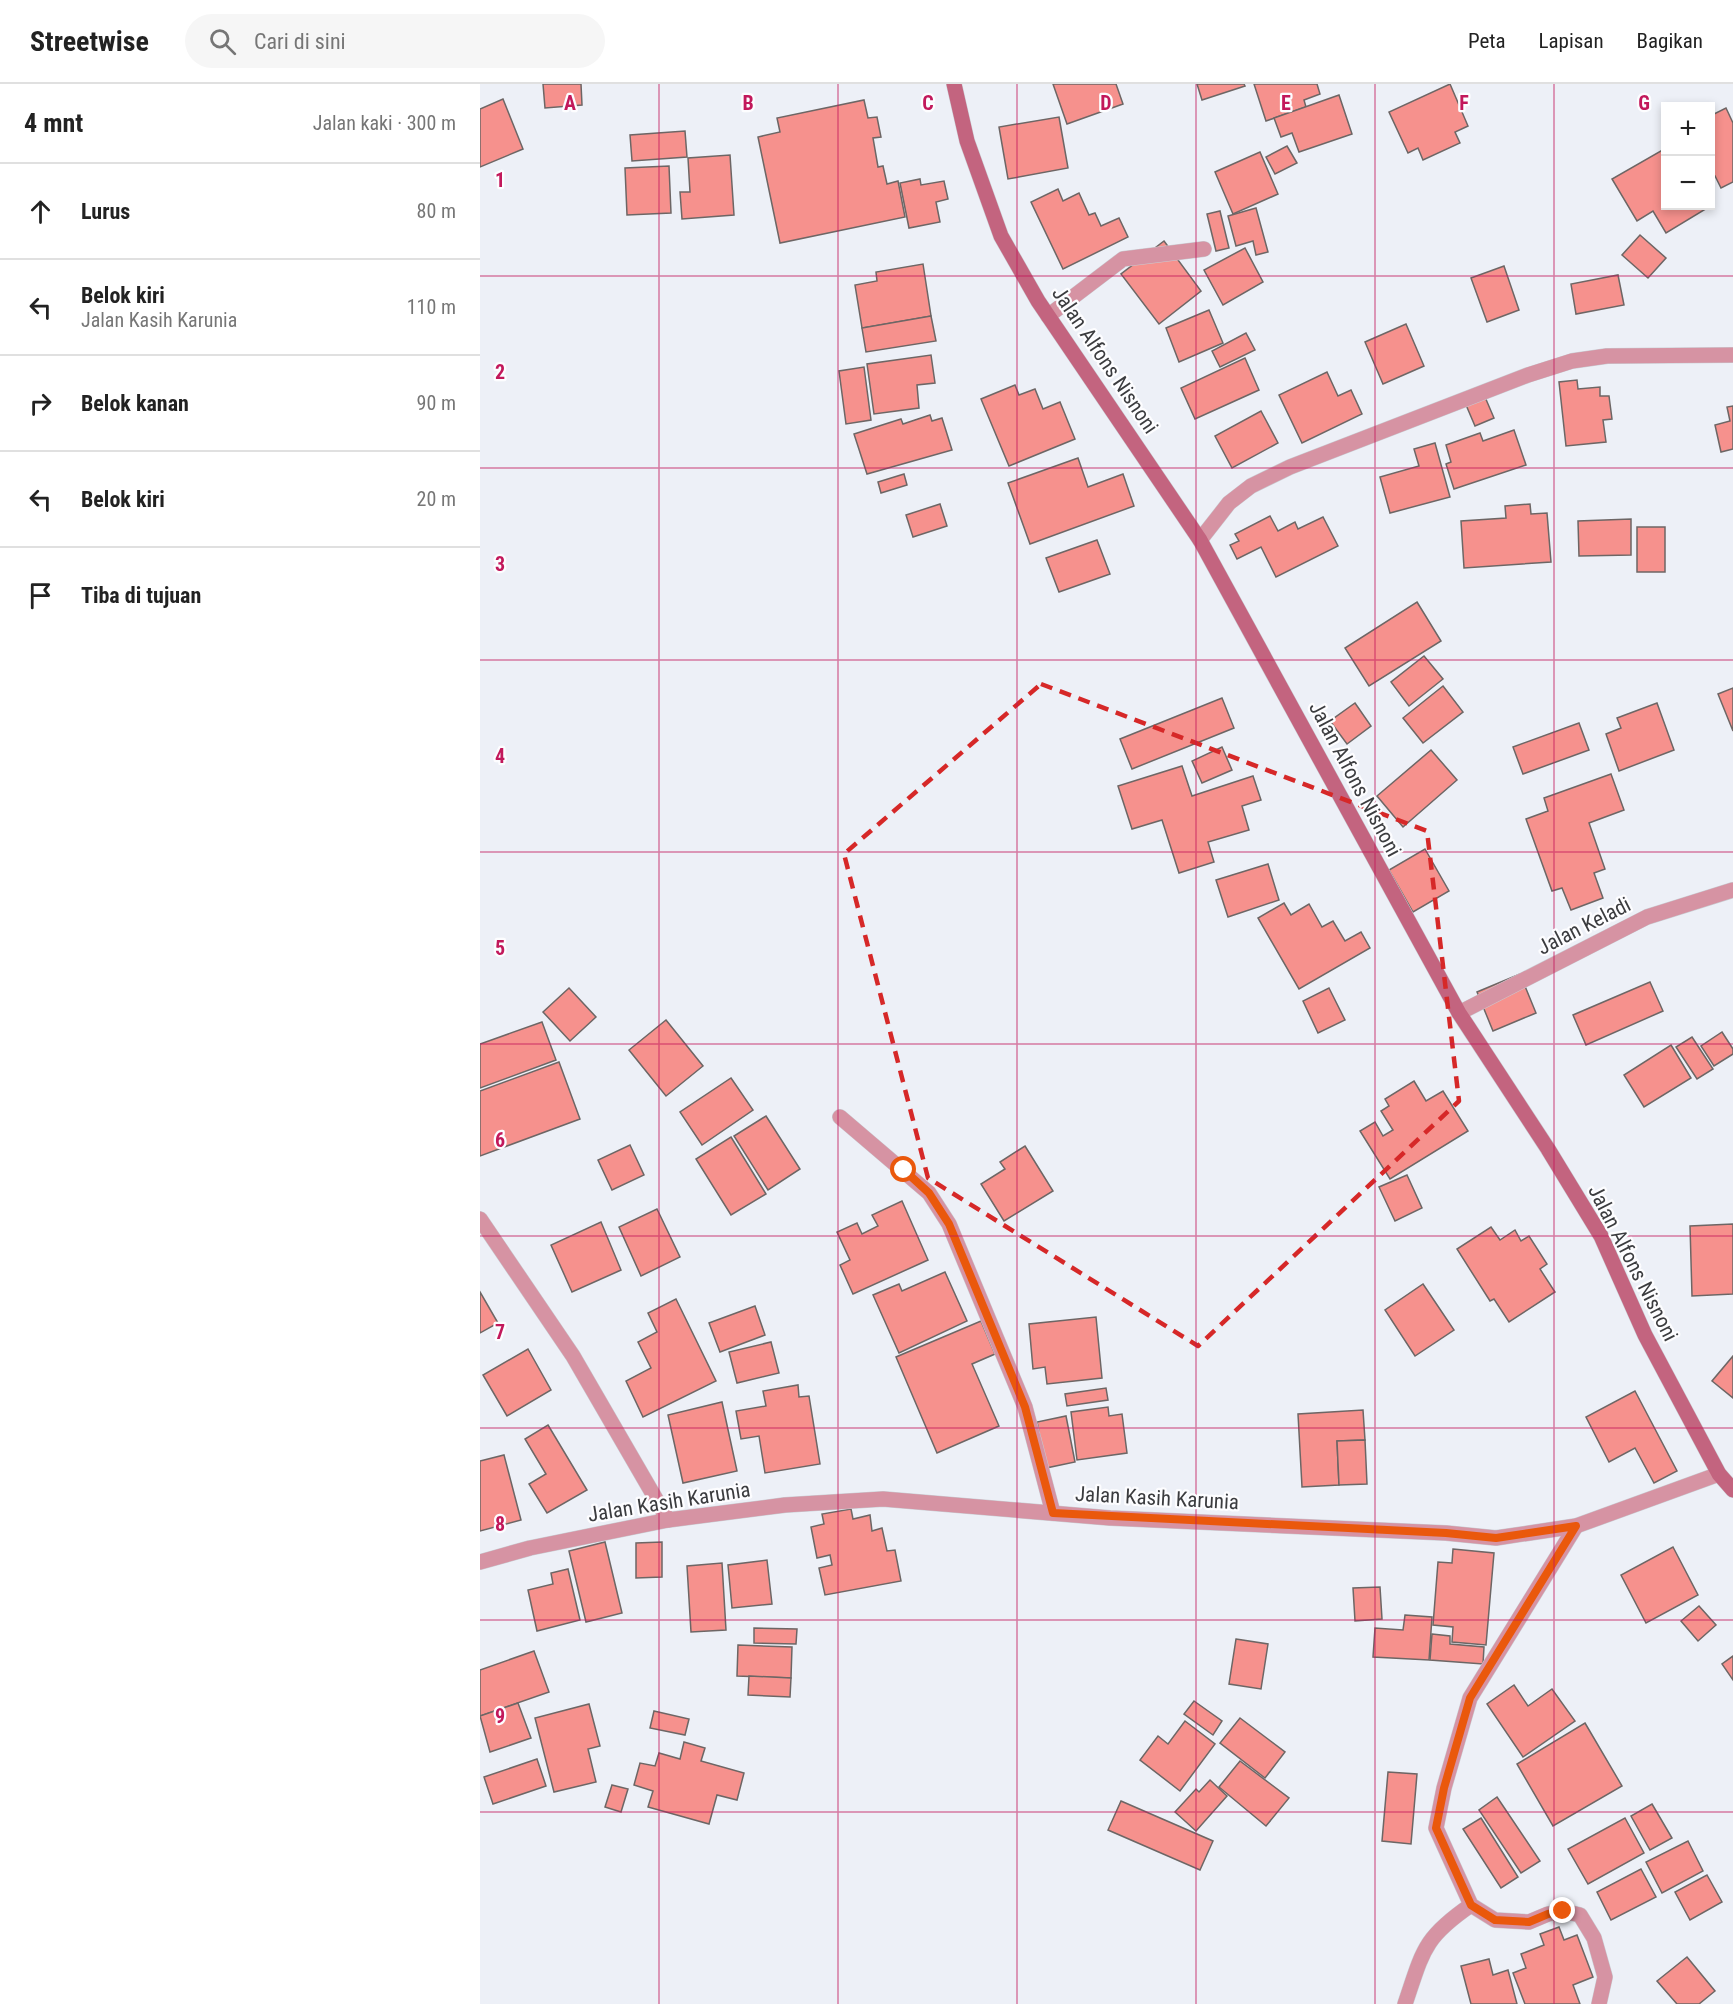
<!DOCTYPE html>
<html lang="id">
<meta charset="utf-8">
<style>
:root{--surface:#fff;--page:#f6f6f6;--text:#222;--muted:#767676;--line:#e0e0e0}
body{margin:0;font-family:"Roboto Condensed",sans-serif;background:var(--page);color:var(--text)}
.controls{position:absolute;right:18px;top:18px;display:grid;overflow:hidden;border-radius:0px;box-shadow:0 3px 9px #0003}
.controls button{width:54px;height:54px;display:grid;place-items:center;padding:0;border:0;border-bottom:2px solid var(--line);background:var(--surface);color:var(--text);font:30px sans-serif}
.stop{position:absolute;width:18px;height:18px;margin:-14px;border:4px solid #ea580c;border-radius:50%;background:#fff}
.stop.end{background:#ea580c;border-color:#fff;box-shadow:0 2px 6px #0008}
.list{margin:0;padding:0;list-style:none}
h2{display:flex;justify-content:space-between;align-items:center;height:78px;margin:0;padding:0 24px;font-size:26px}
h2 small{font-size:20px;font-weight:400;color:var(--muted)}
.list li{display:grid;grid-template-columns:39px 1fr auto;gap:18px;align-items:center;box-sizing:border-box;height:96px;padding:0 24px;border-top:2px solid var(--line)}
.list b{display:block;font-size:22px;white-space:nowrap}
.list p{margin:0;font-size:20px;white-space:nowrap;color:var(--muted)}
.list em{font-size:20px;font-style:normal;color:var(--muted)}
.icon{flex:none;width:33px;height:33px;fill:none;stroke:currentColor;stroke-width:2;stroke-linecap:round;stroke-linejoin:round}
.map{position:relative;flex:none;width:1253px;height:1920px;overflow:hidden}
header{display:flex;align-items:center;gap:36px;box-sizing:border-box;height:84px;padding:0 30px;background:var(--surface);border-bottom:2px solid var(--line)}
header strong{font-size:28px}
nav{display:flex;gap:33px;margin-inline-start:auto;font-size:21px}
.search{width:420px;height:54px;background:var(--page);display:flex;align-items:center;gap:15px;box-sizing:border-box;padding:0 21px;border-radius:33px;color:var(--muted);font-size:22px}
main{display:flex}
aside{flex:1;background:var(--surface)}
.map>svg:first-child{display:block}
.building{fill:#f6918d;stroke:#6d6665;stroke-width:1.5}
.lines{fill:none;stroke-linecap:round;stroke-linejoin:round}
.minor-casing{stroke:#c9ccd2;stroke-width:16}
.tertiary-casing{stroke:#c9ccd2;stroke-width:16}
.secondary-casing{stroke:#c9ccd2;stroke-width:16}
.minor{stroke:#d693a3;stroke-width:15}
.tertiary{stroke:#d693a3;stroke-width:15}
.secondary{stroke:#c3647f;stroke-width:15}
.route{stroke:#ea580c;stroke-width:8}
.marked{fill:none;stroke:#d62828;stroke-width:4.5;stroke-dasharray:12 8;stroke-linejoin:round}
.grid{fill:none;stroke:#c2185b;stroke-width:1.5;stroke-opacity:0.55}
.labels{text-anchor:middle;dominant-baseline:central;stroke-width:4.5;stroke-linejoin:round;paint-order:stroke}
.street-label{font-size:21px;fill:#3b3c3f;stroke:#fdfdff}
.grid-label{font-size:20px;text-anchor:middle;font-weight:bold;fill:#c2185b;stroke:#fdfdff;stroke-width:4.5;stroke-linejoin:round;paint-order:stroke}
</style>
<header>
<strong>Streetwise</strong>
<div class="search"><svg class="icon" aria-label="search" viewBox="0 0 24 24"><circle cx="10" cy="10" r="6"/><path d="M15 15l6 6"/></svg>Cari di sini</div>
<nav><a>Peta</a><a>Lapisan</a><a>Bagikan</a></nav>
</header>
<main>
<aside>
<h2>4 mnt<small>Jalan kaki · 300 m</small></h2>
<ul class="list">
<li><svg class="icon" aria-label="ahead" viewBox="0 0 24 24"><path d="M12 20V5M6 11l6-6 6 6"/></svg><div><b>Lurus</b></div><em>80 m</em></li>
<li><svg class="icon" aria-label="left" viewBox="0 0 24 24"><path d="M17 20v-9H6M10 6l-5 5 5 5"/></svg><div><b>Belok kiri</b><p>Jalan Kasih Karunia</p></div><em>110 m</em></li>
<li><svg class="icon" aria-label="right" viewBox="0 0 24 24"><path d="M7 20v-9h11M14 6l5 5-5 5"/></svg><div><b>Belok kanan</b></div><em>90 m</em></li>
<li><svg class="icon" aria-label="left" viewBox="0 0 24 24"><path d="M17 20v-9H6M10 6l-5 5 5 5"/></svg><div><b>Belok kiri</b></div><em>20 m</em></li>
<li><svg class="icon" aria-label="arrive" viewBox="0 0 24 24"><path d="M6 21V4h12l-3 4 3 4H6"/></svg><div><b>Tiba di tujuan</b></div></li>
</ul>
</aside>
<div class="map">
<svg width="1253" height="1920" viewBox="0 0 1253 1920">
<rect width="100%" height="100%" fill="#edf0f7"/>
<g class="building">
<polygon points="63,0 101,0 102,21 65,24"/>
<polygon points="573,0 636,0 643,20 587,40"/>
<polygon points="717,0 764,0 765,2 722,16"/>
<polygon points="774,0 837,0 840,10 824,16 826,23 786,37"/>
<polygon points="970,0 988,42 975,48 980,59 943,76 938,64 928,69 909,28"/>
<polygon points="859,11 872,50 819,68 812,49 801,53 794,34"/>
<polygon points="23,15 43,65 0,83 0,25"/>
<polygon points="384,16 388,34 397,33 401,53 393,54 398,83 403,82 407,100 418,97 425,133 300,159 278,53 300,48 297,34"/>
<polygon points="1246,24 1253,39 1253,98 1241,104 1235,92 1230,94 1230,32"/>
<polygon points="579,33 588,84 528,95 519,43"/>
<polygon points="205,47 207,73 152,77 150,51"/>
<polygon points="807,62 817,79 795,90 786,73"/>
<polygon points="1186,64 1186,122 1229,123 1186,149 1173,127 1157,137 1132,95"/>
<polygon points="780,68 798,110 753,130 735,88"/>
<polygon points="250,71 254,131 202,135 200,108 210,108 208,74"/>
<polygon points="189,82 191,129 147,131 145,84"/>
<polygon points="440,95 441,101 464,97 468,115 456,118 460,138 429,144 420,99"/>
<polygon points="578,105 583,117 599,109 609,131 615,129 621,142 639,134 648,153 583,185 551,118"/>
<polygon points="776,124 788,168 776,171 773,157 756,162 748,132"/>
<polygon points="740,127 749,164 736,167 727,130"/>
<polygon points="1160,151 1186,174 1168,194 1142,171"/>
<polygon points="684,157 721,207 679,240 641,190"/>
<polygon points="765,164 783,198 743,221 724,186"/>
<polygon points="443,180 451,232 382,244 375,201 397,197 396,188"/>
<polygon points="1024,182 1039,226 1007,238 991,194"/>
<polygon points="1138,191 1144,221 1096,230 1091,200"/>
<polygon points="729,226 743,259 699,278 686,244"/>
<polygon points="451,232 456,257 386,268 382,244"/>
<polygon points="926,240 944,282 903,300 885,258"/>
<polygon points="766,249 775,266 740,283 732,267"/>
<polygon points="451,271 455,299 437,301 439,324 394,330 387,280"/>
<polygon points="765,274 779,306 715,335 701,304"/>
<polygon points="384,283 391,336 366,340 359,287"/>
<polygon points="847,288 858,312 871,306 882,330 822,359 799,311"/>
<polygon points="1097,296 1098,305 1120,303 1120,312 1129,312 1132,335 1123,336 1126,358 1086,362 1079,298"/>
<polygon points="535,301 539,311 555,305 563,325 580,318 595,355 529,382 501,315"/>
<polygon points="1005,313 1014,334 995,342 986,321"/>
<polygon points="1253,322 1253,365 1241,368 1235,341 1250,337 1247,323"/>
<polygon points="781,327 798,359 752,384 735,352"/>
<polygon points="450,331 452,337 462,334 472,366 387,390 374,350 421,335 423,340"/>
<polygon points="1034,346 1046,381 974,405 966,380 971,378 966,361 1000,349 1003,357"/>
<polygon points="955,359 970,413 910,429 900,393 939,382 934,365"/>
<polygon points="598,374 608,403 643,390 654,422 550,460 528,399"/>
<polygon points="424,390 427,401 401,409 398,398"/>
<polygon points="460,420 467,442 433,453 426,431"/>
<polygon points="1050,420 1051,430 1067,429 1071,478 984,484 981,437 1026,434 1025,422"/>
<polygon points="790,432 798,447 815,438 818,445 843,433 858,462 796,493 781,463 757,475 750,461 759,457 755,450"/>
<polygon points="1151,435 1151,471 1099,472 1098,437"/>
<rect x="1157" y="443" width="28" height="45"/>
<polygon points="617,456 630,490 579,508 566,474"/>
<polygon points="937,518 961,557 889,602 865,564"/>
<polygon points="944,572 963,595 929,622 911,598"/>
<polygon points="963,602 983,628 943,659 923,634"/>
<polygon points="1253,604 1253,647 1238,610"/>
<polygon points="742,614 754,644 652,685 640,655"/>
<polygon points="875,619 891,642 867,660 850,637"/>
<polygon points="1177,619 1194,666 1139,687 1126,650 1141,644 1137,634"/>
<polygon points="1099,639 1109,666 1043,690 1033,663"/>
<polygon points="742,663 752,686 722,699 712,677"/>
<polygon points="951,666 977,696 923,743 897,712"/>
<polygon points="702,682 712,712 773,692 781,716 762,722 769,746 728,758 734,778 699,789 682,736 652,745 638,702"/>
<polygon points="1131,690 1144,726 1109,739 1125,785 1114,789 1123,814 1091,826 1082,804 1072,807 1046,735 1068,727 1064,714"/>
<polygon points="945,765 969,807 933,828 909,786"/>
<polygon points="788,780 799,816 748,833 736,796"/>
<polygon points="804,819 811,831 829,820 842,843 853,837 865,857 881,848 890,864 819,905 778,834"/>
<polygon points="1040,890 1056,929 1013,947 997,908"/>
<polygon points="1170,898 1183,927 1106,961 1093,931"/>
<polygon points="89,904 116,933 90,957 63,928"/>
<polygon points="849,904 865,936 838,949 823,917"/>
<polygon points="186,936 223,982 186,1012 149,966"/>
<polygon points="62,938 76,976 0,1004 0,960"/>
<polygon points="1242,948 1253,965 1253,970 1234,982 1221,962"/>
<polygon points="1212,953 1233,985 1217,995 1196,963"/>
<polygon points="1191,961 1211,994 1164,1023 1144,991"/>
<polygon points="79,978 100,1035 0,1072 0,1007"/>
<polygon points="251,994 273,1026 222,1061 200,1028"/>
<polygon points="934,997 946,1017 963,1007 988,1047 910,1095 880,1047 895,1038 903,1052 913,1046 901,1027 909,1022 905,1015"/>
<polygon points="286,1032 320,1085 288,1106 254,1052"/>
<polygon points="251,1053 286,1110 251,1131 216,1075"/>
<polygon points="150,1061 164,1091 132,1106 118,1076"/>
<polygon points="545,1062 573,1107 524,1137 501,1100 525,1085 520,1078"/>
<polygon points="927,1091 942,1124 915,1137 899,1103"/>
<polygon points="422,1117 448,1176 373,1210 360,1181 370,1176 357,1148 377,1139 382,1150 398,1142 392,1131"/>
<polygon points="177,1125 200,1173 161,1192 139,1143"/>
<polygon points="121,1138 141,1186 92,1208 71,1161"/>
<polygon points="1253,1140 1253,1210 1212,1212 1210,1142"/>
<polygon points="1011,1143 1020,1156 1035,1146 1041,1157 1049,1152 1067,1180 1060,1185 1075,1208 1029,1238 1014,1215 1010,1217 977,1165"/>
<polygon points="465,1188 487,1237 419,1269 393,1211 419,1200 422,1207"/>
<polygon points="943,1200 974,1246 935,1272 905,1226"/>
<polygon points="0,1208 18,1239 0,1249"/>
<polygon points="196,1215 236,1297 163,1333 146,1297 171,1284 158,1258 177,1248 168,1229"/>
<polygon points="275,1222 285,1251 240,1268 229,1239"/>
<polygon points="616,1233 622,1294 567,1300 565,1283 553,1285 549,1240"/>
<polygon points="501,1237 515,1270 492,1280 519,1342 457,1369 416,1273"/>
<polygon points="291,1258 299,1289 257,1299 249,1268"/>
<polygon points="48,1265 71,1306 27,1332 3,1291"/>
<polygon points="1253,1272 1253,1314 1232,1297"/>
<polygon points="318,1301 319,1313 329,1312 340,1380 285,1389 279,1352 261,1355 256,1327 286,1322 283,1307"/>
<polygon points="626,1304 628,1316 587,1322 585,1310"/>
<polygon points="1155,1307 1197,1387 1174,1399 1155,1364 1129,1378 1106,1333"/>
<polygon points="242,1318 257,1387 203,1399 188,1331"/>
<polygon points="628,1323 629,1332 642,1330 647,1369 597,1376 591,1328"/>
<polygon points="883,1326 885,1356 857,1357 859,1401 822,1403 818,1330"/>
<polygon points="586,1332 595,1378 566,1384 557,1338"/>
<polygon points="68,1341 107,1406 67,1429 49,1400 66,1390 45,1355"/>
<polygon points="885,1356 887,1400 859,1401 857,1357"/>
<polygon points="24,1371 41,1436 0,1447 0,1377"/>
<polygon points="371,1425 373,1435 390,1431 392,1447 402,1444 407,1467 415,1466 421,1497 345,1511 339,1484 352,1481 350,1471 337,1474 331,1443 344,1440 342,1430"/>
<polygon points="125,1458 142,1529 106,1538 89,1467"/>
<polygon points="182,1458 182,1493 156,1494 156,1459"/>
<polygon points="1193,1463 1218,1511 1166,1539 1141,1491"/>
<polygon points="973,1465 1014,1469 1006,1561 972,1558 973,1543 953,1541 958,1478 972,1479"/>
<polygon points="287,1476 292,1520 252,1524 248,1481"/>
<polygon points="242,1479 246,1546 211,1548 207,1482"/>
<polygon points="88,1485 100,1536 57,1547 48,1506 73,1500 71,1489"/>
<polygon points="900,1503 902,1535 875,1537 873,1504"/>
<polygon points="1219,1522 1236,1541 1218,1557 1201,1537"/>
<polygon points="925,1531 952,1533 949,1576 893,1573 895,1544 923,1546"/>
<polygon points="274,1544 317,1545 316,1560 274,1559"/>
<polygon points="952,1550 970,1552 970,1560 1004,1563 1003,1580 950,1576"/>
<polygon points="756,1555 788,1560 781,1605 749,1600"/>
<polygon points="258,1561 312,1563 311,1594 257,1592"/>
<polygon points="54,1567 69,1608 0,1632 0,1586"/>
<polygon points="1253,1572 1253,1596 1242,1580"/>
<polygon points="269,1592 311,1594 310,1613 268,1611"/>
<polygon points="1034,1601 1048,1622 1072,1605 1095,1637 1043,1673 1007,1620"/>
<polygon points="714,1617 742,1637 733,1651 704,1630"/>
<polygon points="38,1619 51,1654 10,1668 0,1632"/>
<polygon points="109,1620 120,1662 108,1665 116,1698 74,1708 55,1634"/>
<polygon points="174,1627 209,1635 205,1651 170,1644"/>
<polygon points="760,1634 805,1668 785,1694 740,1659"/>
<polygon points="705,1637 735,1660 700,1707 660,1676 678,1652 688,1660"/>
<polygon points="1105,1639 1142,1702 1073,1742 1037,1680"/>
<polygon points="204,1658 225,1664 221,1677 264,1689 257,1716 237,1711 229,1740 168,1723 173,1707 154,1701 160,1679 175,1682 179,1669 200,1675"/>
<polygon points="57,1675 66,1702 13,1720 4,1693"/>
<polygon points="760,1677 809,1714 786,1742 739,1703"/>
<polygon points="908,1688 937,1690 931,1760 902,1757"/>
<polygon points="730,1696 747,1712 716,1747 695,1728 716,1705 719,1708"/>
<polygon points="132,1701 148,1705 141,1728 125,1723"/>
<polygon points="1017,1713 1060,1777 1041,1789 999,1726"/>
<polygon points="641,1717 733,1757 720,1786 628,1746"/>
<polygon points="1172,1720 1192,1754 1170,1766 1151,1732"/>
<polygon points="1001,1734 1038,1793 1021,1804 983,1745"/>
<polygon points="1145,1734 1164,1769 1108,1800 1088,1765"/>
<polygon points="1208,1757 1223,1787 1182,1809 1166,1778"/>
<polygon points="1161,1785 1176,1813 1131,1836 1117,1808"/>
<polygon points="1227,1791 1242,1818 1210,1836 1195,1808"/>
<polygon points="1079,1843 1084,1856 1097,1851 1113,1893 1093,1901 1100,1920 1045,1920 1033,1889 1046,1884 1041,1870 1064,1861 1060,1850"/>
<polygon points="1207,1873 1235,1907 1219,1920 1197,1920 1177,1897"/>
<polygon points="1009,1875 1013,1891 1028,1886 1037,1920 991,1920 981,1882"/>
</g>
<g class="lines">
<defs>
<g id="minor">
<polyline points="568,232 643,175 724,165"/>
<polyline points="720,456 749,419 771,402 810,383 1048,291 1092,277 1127,272 1253,271"/>
<polyline points="979,929 1167,833 1253,806"/>
<polyline points="360,1033 449,1109 469,1140 545,1323 573,1429"/>
<polyline points="0,1135 93,1272 188,1436"/>
<polyline points="1096,1442 990,1614 964,1704 956,1744 991,1821 1015,1836 1049,1838 1068,1830 1083,1827 1100,1831 1114,1854 1125,1893 1119,1920"/>
<path d="M925,1920c18,-53 18,-66 66,-99"/>
</g>
<polyline id="tertiary" points="0,1478 50,1464 188,1436 305,1421 403,1415 630,1434 966,1449 1016,1454 1096,1442 1239,1390"/>
<polyline id="secondary" points="474,0 487,57 521,152 558,217 720,456 979,929 1068,1065 1121,1152 1165,1251 1239,1390 1253,1406"/>
</defs>
<use href="#minor" class="minor-casing"/>
<use href="#tertiary" class="tertiary-casing"/>
<use href="#secondary" class="secondary-casing"/>
<use href="#minor" class="minor"/>
<use href="#tertiary" class="tertiary"/>
<use href="#secondary" class="secondary"/>
</g>
<g class="lines">
<polyline class="route" points="424,1086 449,1109 469,1140 545,1323 573,1429 966,1449 1016,1454 1096,1442 990,1614 964,1704 956,1744 991,1821 1015,1836 1049,1838 1068,1830 1083,1827"/>
</g>
<path class="marked" d="M561,600l386,147 32,270 -261,245 -270,-168 -84,-324z"/>
<path class="grid" d="M179,0v1920M358,0v1920M537,0v1920M716,0v1920M895,0v1920M1074,0v1920M0,192h1253M0,384h1253M0,576h1253M0,768h1253M0,960h1253M0,1152h1253M0,1344h1253M0,1536h1253M0,1728h1253"/>
<g class="labels">
<g class="street-label">
<text transform="translate(625 276) rotate(56)">Jalan Alfons Nisnoni</text>
<text transform="translate(875 695) rotate(62)">Jalan Alfons Nisnoni</text>
<text transform="translate(1104 842) rotate(-27)">Jalan Keladi</text>
<text transform="translate(1153 1179) rotate(63)">Jalan Alfons Nisnoni</text>
<text transform="translate(677 1414) rotate(3)">Jalan Kasih Karunia</text>
<text transform="translate(189 1418) rotate(-9)">Jalan Kasih Karunia</text>
</g>
</g>
<g class="grid-label">
<text x="90" y="26">A</text>
<text x="268" y="26">B</text>
<text x="448" y="26">C</text>
<text x="626" y="26">D</text>
<text x="806" y="26">E</text>
<text x="984" y="26">F</text>
<text x="1164" y="26">G</text>
<text x="20" y="103">1</text>
<text x="20" y="295">2</text>
<text x="20" y="487">3</text>
<text x="20" y="679">4</text>
<text x="20" y="871">5</text>
<text x="20" y="1063">6</text>
<text x="20" y="1255">7</text>
<text x="20" y="1447">8</text>
<text x="20" y="1639">9</text>
</g>
</svg>
<div class="controls">
<button>+</button>
<button>−</button>
</div>
<div class="stop" style="left:424px;top:1086px"></div>
<div class="stop end" style="left:1083px;top:1827px"></div>
</div>
</main>
